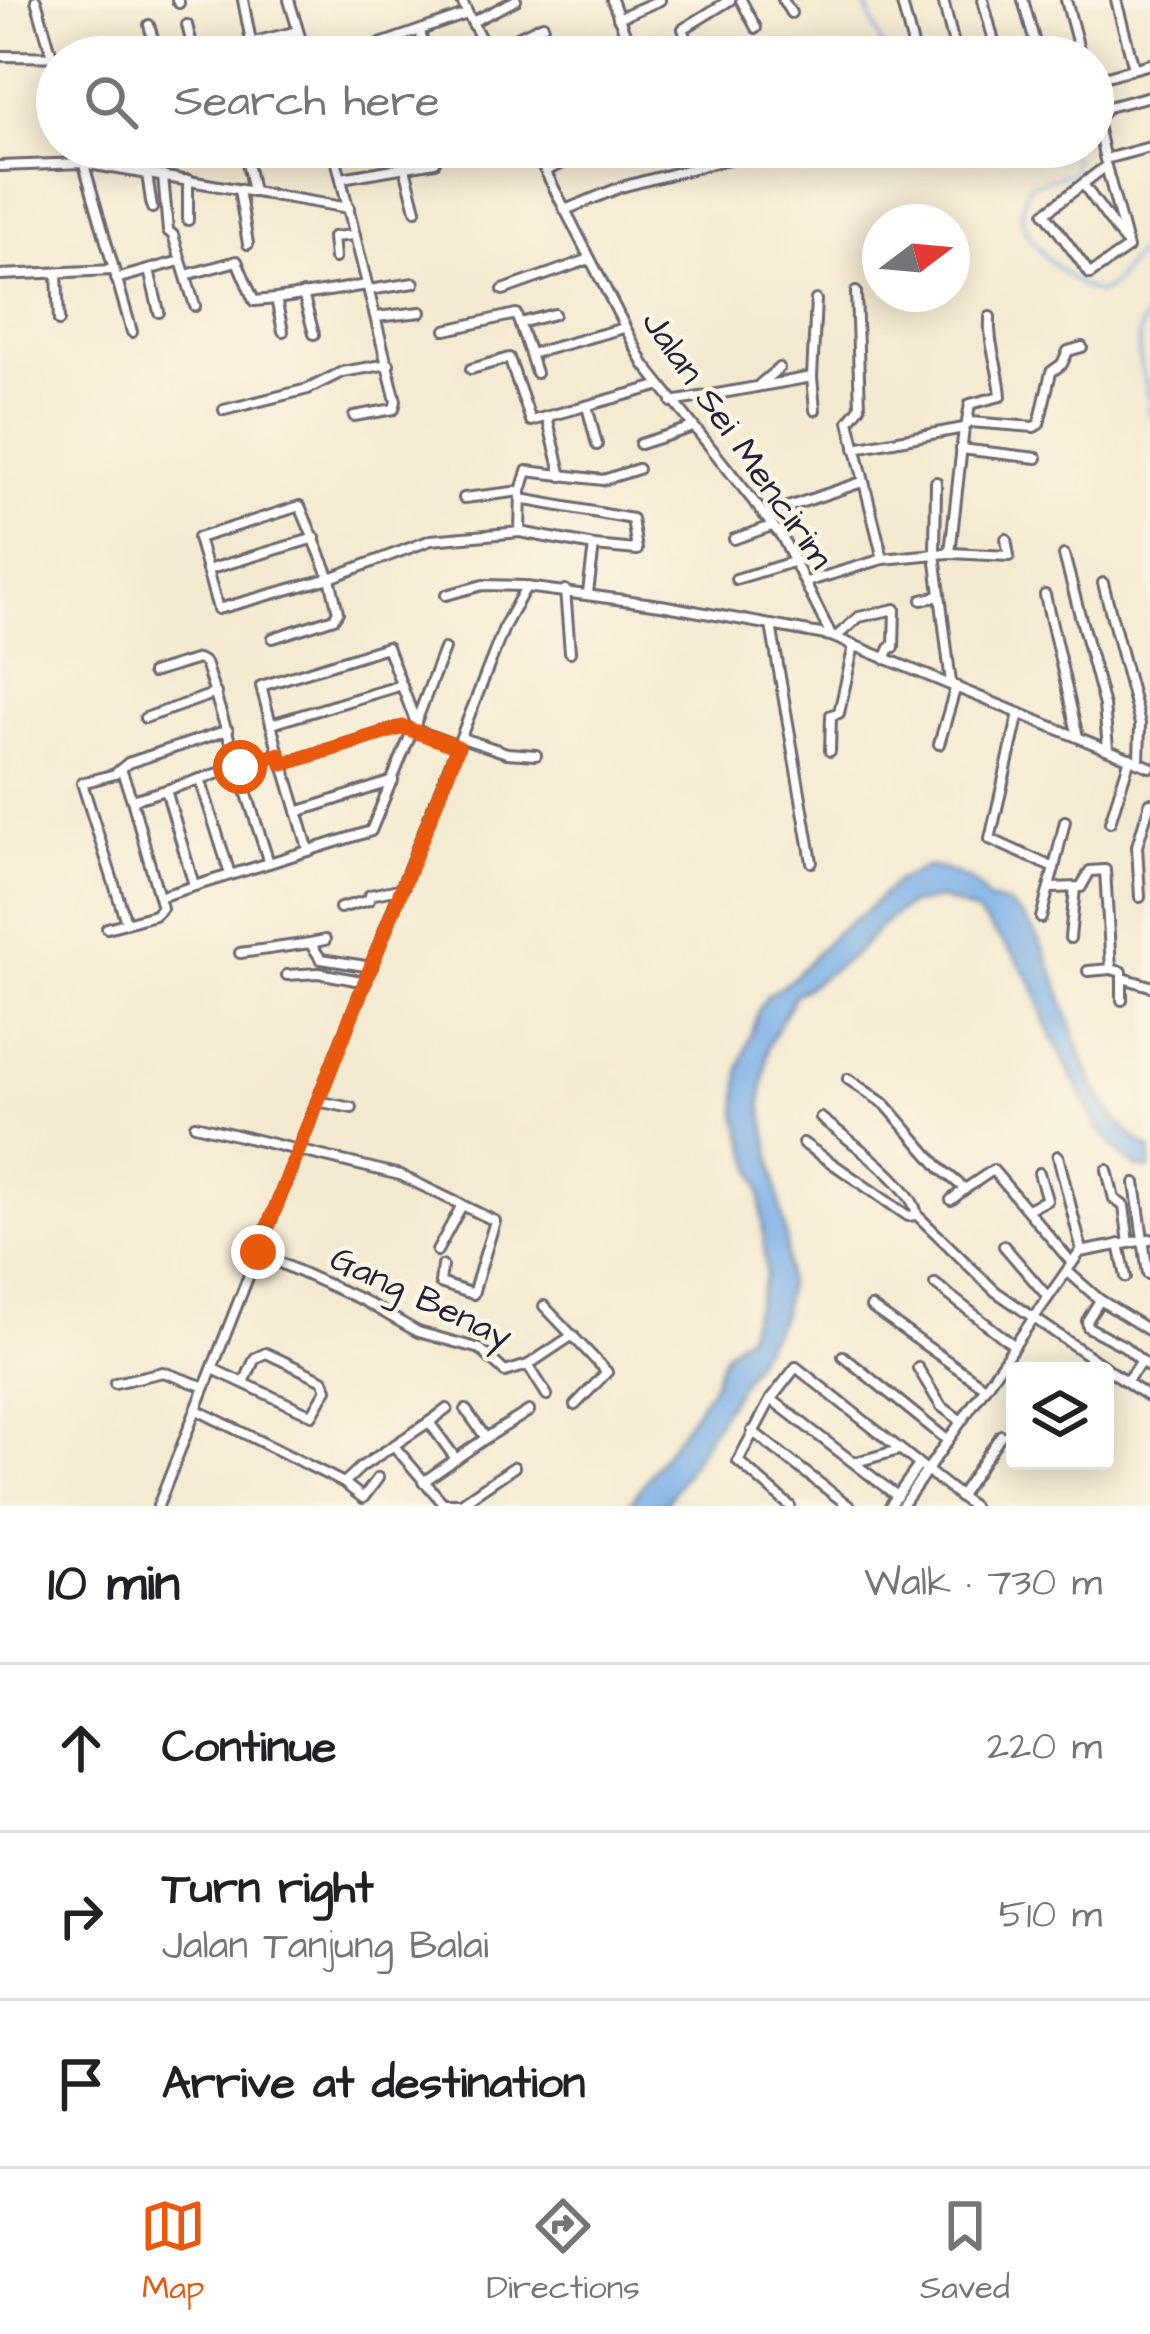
<!DOCTYPE html>
<meta charset="utf-8">
<style>
:root{--surface:#fff;--page:#f2f2f2;--text:#202124;--muted:#757577;--line:#e0e0e0;--accent:#ea580c}
body{margin:0;font-family:"Architects Daughter",sans-serif;background:var(--page);color:var(--text)}
.controls{position:absolute;right:36px;bottom:36px;display:grid;overflow:hidden;border-radius:12px;box-shadow:0 6px 30px #0003}
.controls button{width:108px;height:108px;display:grid;place-items:center;padding:0;border:0;border-bottom:3px solid var(--line);background:var(--surface);color:var(--text);font:60px sans-serif}
.compass{position:absolute;left:862px;top:204px;width:108px;height:108px;border-radius:50%;background:var(--surface);box-shadow:0 6px 30px #0003;rotate:74deg}
.stop{position:absolute;width:36px;height:36px;margin:-27px;border:9px solid #ea580c;border-radius:50%;background:#fff}
.stop.end{background:#ea580c;border-color:#fff;box-shadow:0 3px 12px #0008}
.list{margin:0;padding:0;list-style:none}
h2{display:flex;justify-content:space-between;align-items:center;height:156px;margin:0;padding:0 48px;font-size:51px}
h2 small{font-size:39px;font-weight:400;color:var(--muted)}
.list li{display:grid;grid-template-columns:78px 1fr auto;gap:36px;align-items:center;box-sizing:border-box;height:168px;padding:0 48px;border-top:3px solid var(--line)}
.list b{display:block;font-size:45px;white-space:nowrap}
.list p{margin:0;font-size:39px;white-space:nowrap;color:var(--muted)}
.list em{font-size:39px;font-style:normal;color:var(--muted)}
.icon{flex:none;width:66px;height:66px;fill:none;stroke:currentColor;stroke-width:2;stroke-linecap:round;stroke-linejoin:round}
.map{position:relative;flex:none;width:1150px;height:1506px;overflow:hidden}
.search{position:absolute;background:var(--surface);box-shadow:0 6px 30px #0003;left:36px;right:36px;top:36px;height:132px;display:flex;align-items:center;gap:30px;box-sizing:border-box;padding:0 42px;border-radius:66px;color:var(--muted);font-size:45px}
.sheet{height:660px;background:var(--surface)}
nav{display:flex;justify-content:space-around;align-items:center;box-sizing:border-box;height:168px;border-top:3px solid var(--line);background:var(--surface);font-size:33px;color:var(--muted)}
nav a{display:grid;justify-items:center;gap:6px}
nav .on{color:var(--accent)}
.map>svg:first-child{display:block}
.water{fill:#79afe7;stroke:#4e6891;stroke-width:3}
.lines{fill:none;stroke-linecap:round;stroke-linejoin:round}
.stream{stroke:#79afe7;stroke-width:3}
.minor-casing{stroke:#6c6870;stroke-width:14}
.minor{stroke:#fff;stroke-width:8}
.route{stroke:#ea580c;stroke-width:15}
.labels{text-anchor:middle;dominant-baseline:central;stroke-width:9;stroke-linejoin:round;paint-order:stroke}
.street-label{font-size:36px;fill:#22223b;stroke:#fcf5e5}
</style>
<div class="map">
<svg width="1150" height="1506" viewBox="0 0 1150 1506">
<rect width="100%" height="100%" fill="#fcf5e5"/>
<filter id="ink" filterUnits="userSpaceOnUse"><feTurbulence type="fractalNoise" baseFrequency=".00833" numOctaves="2"/><feDisplacementMap in="SourceGraphic" scale="24" xChannelSelector="R" yChannelSelector="G"/><feConvolveMatrix kernelMatrix="1 2 1 2 8 2 1 2 1" color-interpolation-filters="sRGB"/></filter>
<filter id="wash" filterUnits="userSpaceOnUse"><feTurbulence type="fractalNoise" baseFrequency=".004" numOctaves="4" result="noise"/><feDisplacementMap in="SourceGraphic" scale="48" xChannelSelector="R" yChannelSelector="G"/><feGaussianBlur stdDeviation="2.7" result="paint"/><feColorMatrix in="noise" values="0 0 0 0 0 0 0 0 0 0 0 0 0 0 0 0 0 1.4 0 .05"/><feComposite in="paint" operator="in"/></filter>
<g filter="url(#wash)">
<rect width="100%" height="100%" fill="#f4ead1"/>
<path class="water" d="M926,867c17,0 37,9 51,19 2,2 9,12 12,14 5,2 12,1 18,4 68,44 53,190 143,245v21l-12,-2 -19,-14 -21,-25 -52,-105 -12,-38 -21,-32 -36,-41 -36,-14 -31,5 -25,18 -32,34 -58,39 -27,51 -7,57 25,134 1,47 -5,32 -114,185 -4,5h-36l83,-118 14,-35 22,-20 19,-58 -6,-85 -23,-76 3,-47 19,-58 8,-13 25,-17 42,-45 32,-23 32,-31z"/>
<g class="lines">
<g class="stream">
<polyline points="864,0 886,57"/>
<path d="M1063,147l12,12 -3,13 -43,13c-5,11 -9,25 -6,37 9,27 49,64 76,71 22,-8 28,-37 51,-48"/>
<path d="M1150,309c-21,32 -8,57 0,90"/>
<polyline points="1150,403 1150,416"/>
</g>
</g>
</g>
<g filter="url(#ink)">
<g class="lines">
<defs>
<g id="minor">
<polyline points="36,0 57,73"/>
<polyline points="177,0 179,3"/>
<polyline points="243,0 254,57"/>
<polyline points="289,0 306,57"/>
<polyline points="461,0 490,57"/>
<polyline points="612,0 634,57"/>
<polyline points="741,0 756,28"/>
<polyline points="783,0 791,13"/>
<polyline points="901,0 916,57"/>
<polyline points="943,0 957,57"/>
<polyline points="983,0 998,57"/>
<polyline points="1023,0 1039,57"/>
<polyline points="1066,0 1081,57"/>
<polyline points="1116,0 1134,68"/>
<polyline points="618,18 660,0"/>
<polyline points="472,22 516,0"/>
<polyline points="149,25 158,57"/>
<polyline points="187,25 195,57"/>
<polyline points="420,31 426,56"/>
<polyline points="254,42 298,31"/>
<polyline points="487,51 543,25"/>
<polyline points="0,56 87,57"/>
<polyline points="342,57 467,14"/>
<polyline points="694,57 683,29 730,0"/>
<polyline points="1093,80 1150,64"/>
<polyline points="1093,100 1101,102 1105,111 1094,121"/>
<polyline points="1104,108 1150,96"/>
<polyline points="1096,121 1105,160"/>
<polyline points="79,147 132,332"/>
<polyline points="244,147 253,192"/>
<polyline points="333,147 396,401 394,409 354,416"/>
<polyline points="533,147 644,364 782,537 831,635"/>
<polyline points="720,147 723,160"/>
<polyline points="1105,159 1150,147"/>
<polyline points="0,166 83,163 349,208"/>
<polygon points="1106,166 1128,248 1090,274 1045,213"/>
<polyline points="405,168 416,210"/>
<polyline points="545,171 599,147"/>
<polyline points="147,174 152,208"/>
<polyline points="163,176 168,231 173,235 195,306"/>
<polyline points="342,178 435,162"/>
<polyline points="188,180 188,220"/>
<polyline points="1083,184 1124,241"/>
<polyline points="239,190 248,244"/>
<polyline points="565,210 621,187 775,147"/>
<polyline points="335,258 333,237 355,235"/>
<polyline points="149,270 159,312"/>
<polyline points="57,273 59,321"/>
<polyline points="0,275 113,270"/>
<polyline points="186,275 237,261 254,301 276,299"/>
<polyline points="116,279 180,261"/>
<polyline points="369,290 414,283"/>
<polyline points="503,290 590,259"/>
<polyline points="856,292 860,407 849,421 883,559 935,554 936,482"/>
<polyline points="303,294 314,334"/>
<polyline points="376,317 421,312"/>
<polyline points="520,323 554,314"/>
<polyline points="446,330 516,314 530,354 624,328"/>
<polyline points="283,331 276,299 367,285"/>
<polyline points="530,354 536,373"/>
<polyline points="471,369 509,358 531,421 658,386"/>
<polyline points="760,384 779,368"/>
<polyline points="672,402 812,377"/>
<polyline points="587,406 597,445"/>
<polyline points="224,410 308,389 342,372 389,364"/>
<polyline points="815,410 812,377 816,300"/>
<polyline points="547,417 562,476"/>
<path d="M967,422l3,-18 31,-8c-2,-29 -13,-51 -11,-79"/>
<polyline points="640,444 693,427"/>
<polyline points="855,448 964,428 970,422 1034,427 1039,424 1051,372 1062,364 1068,351 1082,347"/>
<polyline points="961,449 1037,458"/>
<polyline points="464,498 521,491"/>
<polyline points="521,499 632,519 637,550 594,546"/>
<polyline points="764,515 862,482"/>
<polyline points="520,532 521,491 527,471 603,480 638,469"/>
<polyline points="734,539 772,526"/>
<polyline points="951,553 1009,556 1006,539"/>
<polyline points="1064,555 1104,706 1108,748"/>
<polyline points="207,570 315,538"/>
<polyline points="736,579 796,561"/>
<polyline points="806,582 883,559"/>
<polyline points="1103,583 1140,724 1139,763"/>
<polyline points="565,590 570,652"/>
<polyline points="446,595 483,585 524,586"/>
<polyline points="1045,595 1078,737"/>
<polyline points="922,600 939,596"/>
<polyline points="771,625 812,862"/>
<polyline points="836,637 859,617 895,609 894,647 891,646 885,659"/>
<polyline points="273,638 334,618 338,612 330,578 300,506 198,538 218,609 330,578 431,540 520,532 594,546 588,593"/>
<polyline points="152,673 198,659 205,663 269,863 371,831 413,729 398,728 283,764 279,754 166,790 194,885"/>
<polyline points="951,683 935,554 950,553 964,428"/>
<polyline points="1019,713 990,839 1054,868 1041,918"/>
<polyline points="145,718 216,693"/>
<polyline points="416,722 444,649"/>
<polyline points="271,724 402,685"/>
<polyline points="462,738 507,753 536,755"/>
<polyline points="939,744 956,686"/>
<polyline points="830,751 831,715 839,713 854,645"/>
<polyline points="279,754 261,686 387,647 416,723 413,729 458,746"/>
<polyline points="283,764 309,851"/>
<polyline points="121,769 132,800"/>
<polyline points="200,779 230,874"/>
<polyline points="297,812 393,781"/>
<polyline points="1110,822 1130,758"/>
<polyline points="1054,868 1065,821"/>
<polyline points="1050,888 1081,887 1090,871 1105,870 1111,969 1122,972 1122,1000"/>
<polyline points="162,896 269,863"/>
<polyline points="1140,897 1137,846 1150,803"/>
<polyline points="340,908 369,900 370,895 403,888"/>
<polyline points="126,922 82,783 115,774 128,763 228,730"/>
<polyline points="107,928 155,915 162,908 132,800 166,790"/>
<polyline points="1070,938 1075,888"/>
<polyline points="310,943 325,940"/>
<polyline points="240,953 310,943 321,959 372,967"/>
<polyline points="1088,971 1111,969"/>
<polyline points="287,975 319,973 366,982"/>
<polyline points="1123,978 1150,986"/>
<polyline points="848,1079 886,1105 941,1169 965,1189 993,1170 1072,1263"/>
<polyline points="317,1101 352,1108"/>
<path d="M821,1118c24,19 93,68 96,97l78,76 155,107"/>
<polyline points="195,1125 400,1175 495,1221 473,1294 440,1283 442,1266"/>
<polyline points="803,1143 908,1216 916,1215"/>
<polyline points="1058,1156 1082,1251"/>
<polyline points="1107,1170 1114,1199 1124,1206 1129,1243"/>
<polyline points="1135,1183 1148,1274"/>
<polyline points="951,1200 965,1189"/>
<polyline points="1027,1209 1047,1200 1039,1173"/>
<polyline points="1119,1244 1126,1277"/>
<polyline points="1004,1246 1047,1296"/>
<polyline points="437,1251 462,1205"/>
<polyline points="258,1253 362,1300 418,1332 480,1349 505,1372 528,1365 547,1395"/>
<polyline points="1067,1271 1100,1300 1150,1331"/>
<polyline points="935,1284 1012,1344"/>
<polyline points="1100,1300 1087,1321 1088,1327 1124,1346 1150,1368"/>
<polyline points="544,1306 607,1372 575,1405"/>
<polyline points="871,1307 983,1386"/>
<polyline points="843,1356 946,1439"/>
<polyline points="528,1365 573,1335"/>
<polyline points="918,1368 941,1406 960,1420"/>
<polyline points="213,1369 312,1415 327,1389 323,1380 266,1353 255,1358 244,1383"/>
<polyline points="1127,1380 1142,1361"/>
<polyline points="115,1383 163,1372 205,1387"/>
<polyline points="771,1399 897,1496"/>
<polyline points="197,1410 344,1483 361,1467 429,1422 456,1459"/>
<polyline points="429,1422 447,1409"/>
<polyline points="752,1431 849,1506"/>
<polyline points="486,1438 529,1411"/>
<polyline points="394,1446 443,1503 461,1503 514,1467"/>
<polyline points="856,1462 899,1450"/>
<polyline points="423,1482 486,1438 466,1410"/>
<polyline points="344,1483 363,1498 378,1478"/>
<polyline points="959,1497 1001,1435"/>
<polyline points="158,1506 505,625 526,587 661,605 831,636 1150,767"/>
<polyline points="790,1506 738,1461 771,1399 796,1367 972,1506"/>
<polyline points="890,1506 919,1465"/>
<polyline points="902,1506 1080,1252 1150,1239"/>
</g>
</defs>
<use href="#minor" class="minor-casing"/>
<use href="#minor" class="minor"/>
</g>
</g>
<g class="lines" filter="url(#ink)">
<polyline class="route" points="240,767 279,754 283,764 403,727 458,747 258,1252"/>
</g>
<g class="labels">
<g class="street-label">
<text transform="translate(737 440) rotate(55)">Jalan Sei Mencirim</text>
<text transform="translate(421 1298) rotate(25)">Gang Benay</text>
</g>
</g>
</svg>
<div class="controls">
<button><svg class="icon" aria-label="layers" viewBox="0 0 24 24"><path d="M12 4l9 5-9 5-9-5zM3 14l9 5 9-5"/></svg></button>
</div>
<svg class="compass" viewBox="-18 -18 36 36"><path d="M0-13l5 13h-10z" fill="#e53935"/><path d="M0 13l5-13h-10z" fill="#757577"/></svg>
<div class="stop" style="left:240px;top:767px"></div>
<div class="stop end" style="left:258px;top:1252px"></div>
<div class="search"><svg class="icon" aria-label="search" viewBox="0 0 24 24"><circle cx="10" cy="10" r="6"/><path d="M15 15l6 6"/></svg>Search here</div>
</div>
<section class="sheet">
<h2>10 min<small>Walk · 730 m</small></h2>
<ul class="list">
<li><svg class="icon" aria-label="ahead" viewBox="0 0 24 24"><path d="M12 20V5M6 11l6-6 6 6"/></svg><div><b>Continue</b></div><em>220 m</em></li>
<li><svg class="icon" aria-label="right" viewBox="0 0 24 24"><path d="M7 20v-9h11M14 6l5 5-5 5"/></svg><div><b>Turn right</b><p>Jalan Tanjung Balai</p></div><em>510 m</em></li>
<li><svg class="icon" aria-label="arrive" viewBox="0 0 24 24"><path d="M6 21V4h12l-3 4 3 4H6"/></svg><div><b>Arrive at destination</b></div></li>
</ul>
</section>
<nav>
<a class="on"><svg class="icon" aria-label="map" viewBox="0 0 24 24"><path d="M3 6l6-2 6 2 6-2v14l-6 2-6-2-6 2zM9 4v14M15 6v14"/></svg>Map</a>
<a><svg class="icon" aria-label="directions" viewBox="0 0 24 24"><path d="M12 3l9 9-9 9-9-9zM9 14v-3h6M13 9l2 2-2 2"/></svg>Directions</a>
<a><svg class="icon" aria-label="saved" viewBox="0 0 24 24"><path d="M7 4h10v16l-5-4-5 4z"/></svg>Saved</a>
</nav>
